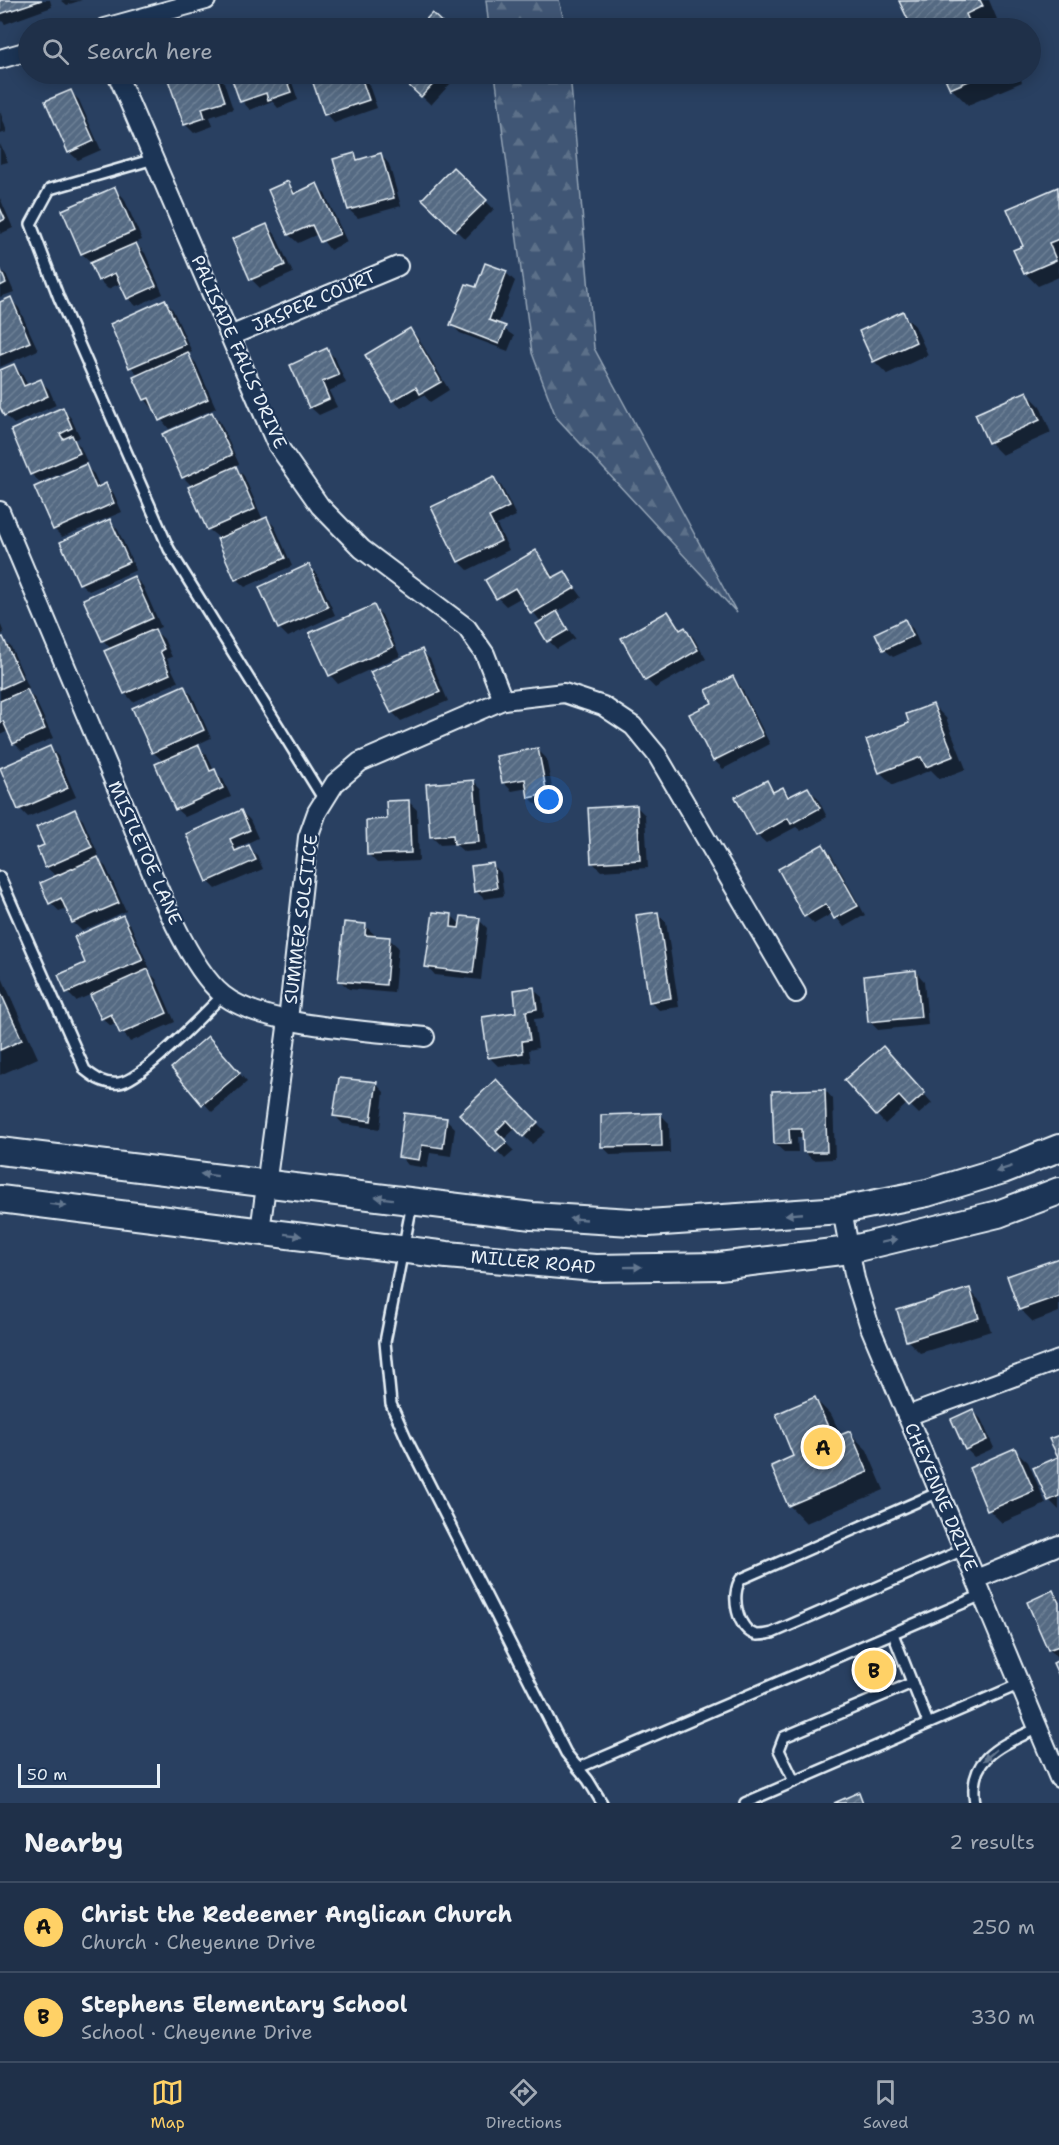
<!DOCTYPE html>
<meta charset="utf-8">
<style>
:root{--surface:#1f3049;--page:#2c3c53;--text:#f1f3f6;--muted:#a1a9b4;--line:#3c4b61;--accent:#ffd166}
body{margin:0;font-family:"Shantell Sans",sans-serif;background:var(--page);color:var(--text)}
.scale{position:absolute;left:18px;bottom:15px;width:142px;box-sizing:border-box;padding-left:6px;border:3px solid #e8f1f8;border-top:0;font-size:16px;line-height:21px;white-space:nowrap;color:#e8f1f8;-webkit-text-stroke:4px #1d3557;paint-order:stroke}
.you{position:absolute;left:549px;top:800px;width:21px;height:21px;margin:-15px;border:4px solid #fff;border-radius:50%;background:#1a73e8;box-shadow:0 0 0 9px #1a73e833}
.badge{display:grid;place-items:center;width:39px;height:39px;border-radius:50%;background:var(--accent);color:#111;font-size:20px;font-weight:700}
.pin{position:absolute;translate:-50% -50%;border:3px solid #fff;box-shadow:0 2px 6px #0006}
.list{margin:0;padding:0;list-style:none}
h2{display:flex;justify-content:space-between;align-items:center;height:78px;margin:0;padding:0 24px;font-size:26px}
h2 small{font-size:20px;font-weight:400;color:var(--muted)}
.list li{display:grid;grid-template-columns:39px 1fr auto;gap:18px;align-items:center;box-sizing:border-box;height:90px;padding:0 24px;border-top:2px solid var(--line)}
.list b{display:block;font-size:22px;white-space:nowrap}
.list p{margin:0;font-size:20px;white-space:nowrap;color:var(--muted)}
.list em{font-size:20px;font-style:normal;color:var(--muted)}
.icon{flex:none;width:33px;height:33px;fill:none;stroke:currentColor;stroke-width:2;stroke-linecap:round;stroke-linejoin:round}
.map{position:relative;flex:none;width:1059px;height:1803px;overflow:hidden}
.search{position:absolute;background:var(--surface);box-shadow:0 3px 15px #0003;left:18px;right:18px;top:18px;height:66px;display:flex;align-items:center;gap:15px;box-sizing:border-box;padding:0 21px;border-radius:33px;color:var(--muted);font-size:22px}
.sheet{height:258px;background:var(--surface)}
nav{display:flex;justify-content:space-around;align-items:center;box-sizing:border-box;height:84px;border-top:2px solid var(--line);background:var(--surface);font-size:16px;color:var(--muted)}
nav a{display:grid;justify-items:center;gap:3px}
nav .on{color:var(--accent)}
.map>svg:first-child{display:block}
.forest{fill:url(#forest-firs);stroke:#94a4b6;stroke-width:1.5}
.shadow{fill:#0007}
.building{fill:url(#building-hatch);stroke:#e8f1f8;stroke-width:1.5}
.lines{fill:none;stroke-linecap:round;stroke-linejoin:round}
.service-casing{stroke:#e8f1f8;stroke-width:14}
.minor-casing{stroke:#e8f1f8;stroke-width:22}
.secondary-casing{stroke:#e8f1f8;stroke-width:30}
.service{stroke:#1d3557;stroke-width:9}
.minor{stroke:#1d3557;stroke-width:18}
.secondary{stroke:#1d3557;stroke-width:26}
.oneway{fill:#64778f}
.labels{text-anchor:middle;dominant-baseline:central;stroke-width:4.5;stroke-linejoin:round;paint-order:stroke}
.street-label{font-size:18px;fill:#e8f1f8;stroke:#1d3557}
</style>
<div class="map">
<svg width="1059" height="1803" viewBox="0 0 1059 1803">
<defs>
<pattern id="forest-firs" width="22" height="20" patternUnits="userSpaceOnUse" patternTransform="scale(1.5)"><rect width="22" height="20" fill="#415774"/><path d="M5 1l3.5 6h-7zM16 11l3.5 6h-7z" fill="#5c7089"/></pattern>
<pattern id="building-hatch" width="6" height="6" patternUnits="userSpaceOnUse" patternTransform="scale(1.5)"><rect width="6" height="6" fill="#556a83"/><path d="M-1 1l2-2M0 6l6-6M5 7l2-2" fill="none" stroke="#6d8095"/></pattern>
</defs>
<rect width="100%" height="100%" fill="#294061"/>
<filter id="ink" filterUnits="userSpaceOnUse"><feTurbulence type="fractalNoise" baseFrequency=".0167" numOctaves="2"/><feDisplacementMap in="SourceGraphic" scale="12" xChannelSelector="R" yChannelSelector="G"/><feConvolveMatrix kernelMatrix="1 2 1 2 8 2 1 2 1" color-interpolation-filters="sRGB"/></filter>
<g filter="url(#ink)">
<g class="forest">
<polygon points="486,0 559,0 566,28 489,28"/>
<polygon points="495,74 570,74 594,348 737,613 556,417 532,353"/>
</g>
<g class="shadow">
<polygon points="0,0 50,0 52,7 5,24 0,19"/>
<polygon points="61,0 82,0 67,5"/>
<polygon points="904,0 989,0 999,24 989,28 913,28 901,1"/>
<polygon points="168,74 221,74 233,109 210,117 213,126 194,133 185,124"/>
<polygon points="231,74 289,74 298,100 278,108 272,101 250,110 242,101"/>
<polygon points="311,74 365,74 377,108 334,123 326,114"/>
<polygon points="416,74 459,74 431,105 408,83"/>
<polygon points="945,74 1018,74 1022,82 968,105 951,88"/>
<polygon points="71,92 79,100 101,150 78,160 69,152"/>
<polygon points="0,111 7,132 0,134"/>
<polygon points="0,144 8,162 0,164"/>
<polygon points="355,155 361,161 381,155 389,164 401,206 358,218 349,210 335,160"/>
<polygon points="453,169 494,209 465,239 424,199"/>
<polygon points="288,183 297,194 317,185 325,194 347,242 330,250 318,234 298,243 289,235 270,191"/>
<polygon points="1058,188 1059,277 1038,286 1025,273 1025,247"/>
<polygon points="115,189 124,198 142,240 135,243 145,253 163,294 136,306 128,298 121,283 108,289 99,280 91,262 82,254"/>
<polygon points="0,198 13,228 0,234"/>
<polygon points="267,225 275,234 293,273 260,288 251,279 234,240"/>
<polygon points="0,269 7,276 14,292 0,297"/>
<polygon points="506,273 515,281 498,325 514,336 508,351 460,333 452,325 476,289"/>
<polygon points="10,299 19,308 38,350 0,367 0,304"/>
<polygon points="165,301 173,310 192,352 187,354 196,363 216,408 169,429 145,399 139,376 131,367"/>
<polygon points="902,313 915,326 928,355 887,374 874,361"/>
<polygon points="410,330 418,338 449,390 430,402 424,395 401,408 393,400"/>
<polygon points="327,350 335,358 346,383 329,391 337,407 319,415 310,407"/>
<polygon points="14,365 22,374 28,386 40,381 49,389 56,405 14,424 5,415 0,404 0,372"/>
<polygon points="1027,393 1040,406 1051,433 1002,455 989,442"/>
<polygon points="63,409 71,418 80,437 74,440 80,446 87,462 40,482 31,474"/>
<polygon points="212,413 220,422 239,464 234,466 244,476 263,520 267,518 275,527 292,566 245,587 236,579 218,537 208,529 193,487 183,477"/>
<polygon points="85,466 94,474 100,488 106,485 114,494 122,512 62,537 54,529"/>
<polygon points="494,478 502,487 516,516 497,525 509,550 468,570 459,561"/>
<polygon points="110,521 118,530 136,570 89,591 80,583"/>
<polygon points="535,552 555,578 564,572 582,597 556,613 575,638 557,649 549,641 541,622 522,597 506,606 498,598"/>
<polygon points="308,566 317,574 335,615 288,637 279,628 261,587"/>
<polygon points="134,577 143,586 161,627 154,630 164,639 172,657 167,659 178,682 133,702 125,693 112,650 103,640"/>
<polygon points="373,607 382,615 400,656 338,684 330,675"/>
<polygon points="668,613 682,630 685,629 693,637 706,659 655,688 647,680"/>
<polygon points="905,621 913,629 920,645 893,657 884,649"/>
<polygon points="0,623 4,633 0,635"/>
<polygon points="2,639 11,647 29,688 26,690 35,699 53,738 22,751 14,743 8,731 0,735 0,640"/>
<polygon points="421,651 430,659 448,701 401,721 393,713 372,673"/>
<polygon points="733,678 741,687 770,744 723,769 714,760 714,703"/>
<polygon points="183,686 192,695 211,738 196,745 207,755 214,771 223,779 231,797 185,817 176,809 164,762 153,752"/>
<polygon points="933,705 946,718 966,769 940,779 931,770 893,785 880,772 911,724"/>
<polygon points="50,748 58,756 76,797 28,817 20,809"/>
<polygon points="538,750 546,758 555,802 538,806 529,797 528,788 512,791 503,782"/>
<polygon points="474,781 482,790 487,850 464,852 455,844 440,845 432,837"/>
<polygon points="767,782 776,792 783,789 791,797 808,789 817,797 827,817 801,831 796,827 766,843 757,835"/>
<polygon points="408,801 417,810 419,861 377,863 369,855"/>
<polygon points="636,806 645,815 648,868 601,871 593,863"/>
<polygon points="74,811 83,820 99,856 96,857 106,867 126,911 82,931 73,922 67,908 59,911 51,903 57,877 46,867 46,846"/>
<polygon points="241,811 250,820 258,838 237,848 239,851 248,847 257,855 263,869 216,889 208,881"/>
<polygon points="823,846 831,854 865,915 844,927 833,913 814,924 806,916"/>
<polygon points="492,864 501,873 504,896 484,899 476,891"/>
<polygon points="657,913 666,922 679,1007 659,1010 650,1001"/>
<polygon points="452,916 461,925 479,920 487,928 481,980 435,975 427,966"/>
<polygon points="123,917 131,926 150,969 147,970 156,979 175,1022 130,1042 117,1023 111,1026 102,1018 92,994 76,1001 67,992"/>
<polygon points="365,926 374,934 374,938 389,939 398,947 394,993 349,989 340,981"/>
<polygon points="916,972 924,981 928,1025 878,1030 869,1021"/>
<polygon points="0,973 38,1058 0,1075"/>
<polygon points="533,989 542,997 544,1018 534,1019 538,1048 529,1050 531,1062 498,1066 490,1058"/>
<polygon points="216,1047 247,1082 212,1112 173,1068"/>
<polygon points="891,1056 932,1103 919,1114 908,1103 885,1124 877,1115"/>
<polygon points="496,1081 546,1132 532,1144 516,1128 503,1140 514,1151 505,1159 461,1114"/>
<polygon points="376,1084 384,1092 380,1129 343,1124 335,1116"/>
<polygon points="825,1090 833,1099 835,1159 813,1160 804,1152 804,1137 797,1137 798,1152 784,1152 775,1144"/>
<polygon points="661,1115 669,1123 670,1153 611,1155 603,1147"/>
<polygon points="447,1120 455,1128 451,1156 430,1153 427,1168 408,1165 400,1156"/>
<polygon points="1059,1259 1059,1312 1033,1322 1020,1309"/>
<polygon points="969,1290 982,1303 991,1331 920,1353 907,1340"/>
<polygon points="815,1399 832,1416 841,1436 850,1433 867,1450 884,1490 806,1523 789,1505 795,1457"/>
<polygon points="973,1411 981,1419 994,1448 974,1457 966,1449"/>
<polygon points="1015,1450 1028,1462 1046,1504 1002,1523 989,1510"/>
<polygon points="1059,1458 1059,1510 1049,1500"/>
<polygon points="1053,1592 1059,1598 1058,1658 1050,1650 1029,1603"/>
</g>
<g class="building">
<polygon points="0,0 42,0 0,14"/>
<polygon points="980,0 983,6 966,14 972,28 912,28 899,1"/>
<polygon points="432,13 448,28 418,28"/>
<polygon points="166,74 216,74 225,101 202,108 205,118 184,125"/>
<polygon points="230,74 284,74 291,92 268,100 266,93 240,102"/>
<polygon points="310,74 360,74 369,100 324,115"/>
<polygon points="414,74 443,74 421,97 406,83"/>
<polygon points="943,74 985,74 950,89"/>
<polygon points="71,90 94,141 68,153 45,101"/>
<polygon points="355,153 357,160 381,153 394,198 348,210 333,159"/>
<polygon points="453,167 487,200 455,231 422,199"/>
<polygon points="288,181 294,194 317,183 340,234 320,242 312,225 288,235 268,190"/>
<polygon points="115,187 134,231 81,254 62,210"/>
<polygon points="1058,187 1059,239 1049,243 1056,260 1024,274 1013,250 1023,246 1007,209"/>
<polygon points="0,208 5,219 0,222"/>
<polygon points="267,224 285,265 250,280 232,239"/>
<polygon points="136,243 156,286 127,299 115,273 98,281 90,263"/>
<polygon points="485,263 507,271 489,320 506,326 499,344 450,325 466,284 476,287"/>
<polygon points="0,268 6,283 0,286"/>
<polygon points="11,297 30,342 0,355 0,302"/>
<polygon points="165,299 185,344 129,368 110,324"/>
<polygon points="903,311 916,342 873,362 859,331"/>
<polygon points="410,328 441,382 420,394 416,387 392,401 365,355"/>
<polygon points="327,348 339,375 322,382 329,399 309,408 290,365"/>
<polygon points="188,352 208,399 159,421 149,398 144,400 133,377"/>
<polygon points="14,364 24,386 41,379 48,396 4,416 0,407 0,370"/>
<polygon points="1027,391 1040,420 988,443 975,414"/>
<polygon points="63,407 72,428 60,434 63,439 72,435 80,453 30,475 11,430"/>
<polygon points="212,412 232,455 182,478 162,434"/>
<polygon points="86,464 96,488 106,483 114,503 53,530 34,487"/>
<polygon points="236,466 255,509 207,530 188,487"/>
<polygon points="494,477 509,507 489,517 501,541 458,562 431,507"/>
<polygon points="267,517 285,558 235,580 217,539"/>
<polygon points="110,519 129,562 79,584 60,542"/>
<polygon points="536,550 552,578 565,571 575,588 531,614 515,588 496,599 485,580"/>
<polygon points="309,564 328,607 278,629 259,587"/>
<polygon points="134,576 153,618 102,641 83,599"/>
<polygon points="374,605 393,647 329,676 309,633"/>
<polygon points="557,611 568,630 547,642 536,624"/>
<polygon points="668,611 680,630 685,627 698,650 645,681 621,638"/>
<polygon points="905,619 913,636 883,650 875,633"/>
<polygon points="155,629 164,649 160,651 170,674 124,694 104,651"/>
<polygon points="3,637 22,679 0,689 0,638"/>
<polygon points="422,649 440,692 391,713 370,672"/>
<polygon points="733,676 763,736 713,761 689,714 712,703 706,690"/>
<polygon points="184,685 204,730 152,753 132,708"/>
<polygon points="27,689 45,729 13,744 3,721 0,723 0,701"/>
<polygon points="933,704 954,756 926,767 921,757 879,773 866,740 909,723 906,714"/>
<polygon points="199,745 210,771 215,769 223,788 175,810 155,764"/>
<polygon points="50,746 68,788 18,810 0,768"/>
<polygon points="538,748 547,794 528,798 525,779 502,783 496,756"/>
<polygon points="474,780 479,842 454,844 453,835 430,837 426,784"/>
<polygon points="767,780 773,792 783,787 788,797 808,787 820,808 791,824 788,818 756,836 735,797"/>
<polygon points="409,800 411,853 367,855 366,820 387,819 386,801"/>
<polygon points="637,805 640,860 591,863 588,808"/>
<polygon points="75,809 92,847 45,868 37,848 44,845 36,827"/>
<polygon points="241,810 250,830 230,839 235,851 249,845 256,860 207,882 186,834"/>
<polygon points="823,844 858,906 834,919 826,904 804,917 778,869"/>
<polygon points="98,857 119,903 72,923 61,898 49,904 40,883"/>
<polygon points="493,863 497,888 474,892 471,866"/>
<polygon points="433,912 452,914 451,927 459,928 461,916 480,918 473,973 425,967"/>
<polygon points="658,912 671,998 649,1002 636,915"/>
<polygon points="123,915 143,960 66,993 58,975 85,963 74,937"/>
<polygon points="344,922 366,924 365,935 390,937 386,985 338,981"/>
<polygon points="148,969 167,1013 120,1034 111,1014 101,1019 90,995"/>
<polygon points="916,970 921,1017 868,1022 864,976"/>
<polygon points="534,987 537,1009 526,1011 530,1040 522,1041 523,1053 488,1058 482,1017 516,1012 514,990"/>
<polygon points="0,991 22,1040 0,1050"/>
<polygon points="208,1036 240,1073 202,1105 171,1068"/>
<polygon points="883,1046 925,1093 909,1107 899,1096 876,1116 844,1080"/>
<polygon points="339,1078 377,1082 371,1121 333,1116"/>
<polygon points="496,1079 538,1122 523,1137 507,1120 496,1131 507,1142 496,1152 459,1114"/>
<polygon points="825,1089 827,1152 803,1152 802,1129 789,1129 790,1144 774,1144 772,1091"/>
<polygon points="404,1113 447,1118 443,1148 422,1145 419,1160 398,1157"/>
<polygon points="661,1113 662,1146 601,1147 601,1115"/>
<polygon points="1059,1258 1059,1296 1019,1310 1007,1276"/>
<polygon points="970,1288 979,1318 906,1341 897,1310"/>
<polygon points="815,1397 833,1438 850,1431 868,1472 788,1506 771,1466 793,1456 776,1414"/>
<polygon points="973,1409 987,1440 965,1450 951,1419"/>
<polygon points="1059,1435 1059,1496 1048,1501 1033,1468 1058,1457 1049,1439"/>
<polygon points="1015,1448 1034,1491 987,1511 969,1468"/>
<polygon points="1053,1590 1059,1603 1059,1646 1048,1650 1027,1602"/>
<polygon points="1059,1660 1059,1676 1053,1663"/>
<polygon points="859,1792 863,1803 834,1803"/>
</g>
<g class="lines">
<defs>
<g id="service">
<polyline points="154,159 50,189 31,224 59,298 169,549 324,800"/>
<path d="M0,877l85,193c10,8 20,15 34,13 23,-3 84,-69 104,-88"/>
<polyline points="412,1204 385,1342 391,1404 407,1440 566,1753 588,1780 602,1803"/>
<path d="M939,1492l-198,87c-11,15 -4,52 16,56 4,0 11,-1 15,-2l191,-83"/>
<polyline points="893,1634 928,1723"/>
<polyline points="578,1768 982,1595"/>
<polyline points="794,1781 779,1750 784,1737 912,1683"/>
<polyline points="745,1803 1020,1684"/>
<path d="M975,1803c-8,-47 28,-58 63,-75"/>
</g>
<g id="minor">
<polyline points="105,28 206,0"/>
<polyline points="0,59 28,51"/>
<polyline points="117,74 276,443 320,506 362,549 467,628 485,654 503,700"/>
<polyline points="230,336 398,266"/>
<path d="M0,511c42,99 83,197 125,296 21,50 58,156 98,188 40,32 150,36 202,42"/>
<polyline points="842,1210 855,1279 870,1327 1059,1778"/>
<polyline points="260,1231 288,1020 308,837 317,812 335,783 360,762 503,700 564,693 603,706 633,726 657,755 796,993"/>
<polyline points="907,1416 1059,1360"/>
<polyline points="976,1579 1059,1545"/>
</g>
<g id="secondary">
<polyline points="0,1151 532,1216 648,1223 842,1210 927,1193 1003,1170 1059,1148"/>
<polyline points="0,1199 447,1255 595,1268 719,1266 849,1250 998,1214 1059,1191"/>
</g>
</defs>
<use href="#service" class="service-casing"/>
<use href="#minor" class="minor-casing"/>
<use href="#secondary" class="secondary-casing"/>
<use href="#service" class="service"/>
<use href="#minor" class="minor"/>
<use href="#secondary" class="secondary"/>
</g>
<defs><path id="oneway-solid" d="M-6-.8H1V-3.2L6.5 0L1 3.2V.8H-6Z" transform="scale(1.5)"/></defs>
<g class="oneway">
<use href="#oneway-solid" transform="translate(1004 1169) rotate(161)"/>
<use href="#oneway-solid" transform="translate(209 1175) rotate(-173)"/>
<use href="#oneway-solid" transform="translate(384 1198) rotate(-173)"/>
<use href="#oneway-solid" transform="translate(58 1205) rotate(7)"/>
<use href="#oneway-solid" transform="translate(794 1214) rotate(175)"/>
<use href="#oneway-solid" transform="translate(578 1219) rotate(-177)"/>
<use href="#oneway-solid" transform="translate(293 1235) rotate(7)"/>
<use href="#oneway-solid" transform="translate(889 1241) rotate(-12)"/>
<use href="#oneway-solid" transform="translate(633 1267) rotate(-1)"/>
<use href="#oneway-solid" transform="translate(990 1755) rotate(139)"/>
</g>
</g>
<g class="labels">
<g class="street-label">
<text transform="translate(314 301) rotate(-23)">JASPER COURT</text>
<text transform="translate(239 352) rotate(66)">PALISADE FALLS DRIVE</text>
<text transform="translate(145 853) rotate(66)">MISTLETOE LANE</text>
<text transform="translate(301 919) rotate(-83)">SUMMER SOLSTICE</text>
<text transform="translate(533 1262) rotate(5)">MILLER ROAD</text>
<text transform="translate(941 1497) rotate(67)">CHEYENNE DRIVE</text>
</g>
</g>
</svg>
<div class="scale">50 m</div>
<div class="you"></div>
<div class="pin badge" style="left:823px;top:1447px">A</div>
<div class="pin badge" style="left:874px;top:1670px">B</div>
<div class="search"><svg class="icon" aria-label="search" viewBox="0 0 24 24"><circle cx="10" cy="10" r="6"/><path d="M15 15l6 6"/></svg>Search here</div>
</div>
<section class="sheet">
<h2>Nearby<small>2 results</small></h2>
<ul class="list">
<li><span class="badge">A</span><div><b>Christ the Redeemer Anglican Church</b><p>Church · Cheyenne Drive</p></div><em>250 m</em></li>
<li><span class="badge">B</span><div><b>Stephens Elementary School</b><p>School · Cheyenne Drive</p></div><em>330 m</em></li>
</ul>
</section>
<nav>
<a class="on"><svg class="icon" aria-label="map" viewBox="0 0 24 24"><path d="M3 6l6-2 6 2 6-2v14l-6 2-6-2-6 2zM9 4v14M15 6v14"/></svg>Map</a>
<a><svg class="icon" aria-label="directions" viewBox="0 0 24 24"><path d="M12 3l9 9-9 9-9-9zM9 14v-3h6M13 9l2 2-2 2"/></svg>Directions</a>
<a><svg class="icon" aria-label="saved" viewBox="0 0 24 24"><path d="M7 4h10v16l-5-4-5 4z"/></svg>Saved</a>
</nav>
